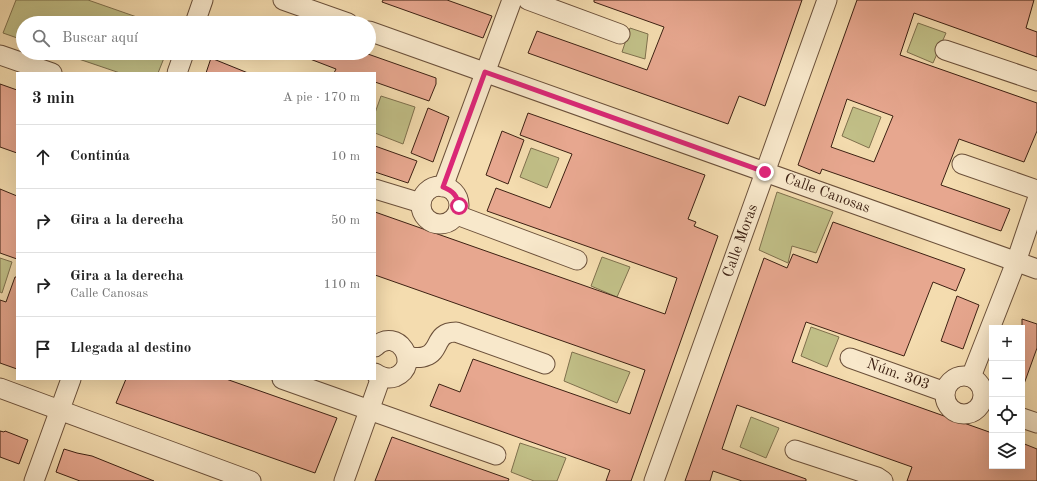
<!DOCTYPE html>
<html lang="es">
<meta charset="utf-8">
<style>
:root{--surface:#fff;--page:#f6f6f6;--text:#222;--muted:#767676;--line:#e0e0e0}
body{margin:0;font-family:"Old Standard TT",serif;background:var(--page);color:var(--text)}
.controls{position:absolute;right:12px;bottom:12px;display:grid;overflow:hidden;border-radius:0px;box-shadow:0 4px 16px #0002}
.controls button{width:36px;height:36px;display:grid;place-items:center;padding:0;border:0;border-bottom:1px solid var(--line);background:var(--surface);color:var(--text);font:20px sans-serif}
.stop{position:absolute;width:12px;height:12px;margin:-9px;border:3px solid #db2777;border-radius:50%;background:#fff}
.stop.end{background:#db2777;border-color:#fff;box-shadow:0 1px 4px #0008}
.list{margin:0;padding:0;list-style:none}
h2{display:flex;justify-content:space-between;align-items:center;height:52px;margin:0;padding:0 16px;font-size:17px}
h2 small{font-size:13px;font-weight:400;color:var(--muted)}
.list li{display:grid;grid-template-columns:26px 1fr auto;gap:12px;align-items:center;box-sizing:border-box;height:64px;padding:0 16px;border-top:1px solid var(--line)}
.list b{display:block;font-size:15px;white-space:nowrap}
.list p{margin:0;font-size:13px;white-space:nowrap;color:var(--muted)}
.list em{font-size:13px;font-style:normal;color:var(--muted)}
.icon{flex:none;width:22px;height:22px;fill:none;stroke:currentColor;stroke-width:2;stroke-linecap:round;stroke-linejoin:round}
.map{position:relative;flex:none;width:1037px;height:481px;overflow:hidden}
.search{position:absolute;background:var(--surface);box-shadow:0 4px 16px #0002;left:16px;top:16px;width:360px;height:44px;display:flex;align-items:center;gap:10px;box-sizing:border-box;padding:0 14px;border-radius:22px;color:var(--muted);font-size:15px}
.panel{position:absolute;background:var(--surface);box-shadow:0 4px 16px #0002;left:16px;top:72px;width:360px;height:308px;border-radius:0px}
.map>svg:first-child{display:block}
.green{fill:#c1bf87;stroke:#7f704d}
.building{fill:#e7a78f;stroke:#3d2113;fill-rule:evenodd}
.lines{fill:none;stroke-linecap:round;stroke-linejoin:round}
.minor-casing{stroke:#6b503a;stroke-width:21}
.minor{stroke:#f8e8cb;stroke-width:19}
.route{stroke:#db2777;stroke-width:5}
.labels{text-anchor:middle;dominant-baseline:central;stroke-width:3;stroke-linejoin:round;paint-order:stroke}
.street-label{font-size:15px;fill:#3d2113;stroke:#f8e8cb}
</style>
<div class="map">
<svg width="1037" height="481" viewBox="0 0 1037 481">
<rect width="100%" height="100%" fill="#f4dcaf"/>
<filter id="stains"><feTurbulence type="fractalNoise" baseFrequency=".005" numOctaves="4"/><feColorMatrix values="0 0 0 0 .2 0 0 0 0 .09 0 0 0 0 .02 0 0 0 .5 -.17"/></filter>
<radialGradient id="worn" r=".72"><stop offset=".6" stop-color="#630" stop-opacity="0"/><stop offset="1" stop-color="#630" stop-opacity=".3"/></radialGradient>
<g class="green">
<polygon points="16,0 88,0 154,23 23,23 23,40 3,33"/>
<polygon points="918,23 946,33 933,63 907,52"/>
<polygon points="630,28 648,34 645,59 622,52"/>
<polygon points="61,53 166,53 158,73 120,73"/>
<polygon points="381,96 415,107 403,144 375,133 375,113"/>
<polygon points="853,107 881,117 869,148 842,136"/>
<polygon points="531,148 559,158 547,188 520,177"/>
<polygon points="777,192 833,212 816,253 792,246 788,263 759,250"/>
<polygon points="602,257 630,267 617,297 591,286"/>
<polygon points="0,258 12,262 2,293 0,292"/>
<polygon points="811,327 839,337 827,367 801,356"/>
<polygon points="572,352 630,372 617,403 564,381"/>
<polygon points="751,417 779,428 766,458 740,447"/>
<polygon points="520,443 566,458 557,481 534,481 511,472"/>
</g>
<g class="building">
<polygon points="383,0 447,0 492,16 483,38 382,2"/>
<polygon points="594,0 802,0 765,106 739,96 728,124 528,53 537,31 647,70 664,27 594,2"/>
<path d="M857,0h177l-8,28 11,4v25l-123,-44 -14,42 137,48v28l-13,31 -65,-23 -18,46 69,24 -9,22 -179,-62 -2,5 -22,-9zM847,99l46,17 -19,46 -43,-15z"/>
<polygon points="297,53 365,53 436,78 436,84 429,101 375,82 375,73 334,73 336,69 297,54"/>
<polygon points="211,58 248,73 206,73"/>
<polygon points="0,84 17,90 17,153 0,147"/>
<polygon points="428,108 449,117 433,162 411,153"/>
<polygon points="528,113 705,175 688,219 696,222 694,226 718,236 631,481 606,481 610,470 430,406 439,384 460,392 473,359 630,414 645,370 375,275 375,212 665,314 677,278 487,211 496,188 550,208 572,154 520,135"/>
<polygon points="502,131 524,140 508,184 486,175"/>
<polygon points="375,146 417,161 408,183 375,172"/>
<polygon points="0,189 17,196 17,259 0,253"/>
<polygon points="833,222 965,269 956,291 933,282 904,356 806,322 792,362 992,433 992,466 1022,466 1022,443 1037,449 1037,481 907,481 912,467 737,405 722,449 806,479 806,481 742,481 713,471 710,481 685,481 764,258 787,268 793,254 817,263"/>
<polygon points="15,277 17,277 17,369 0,363 0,300 6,302"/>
<polygon points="957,296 979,305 963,349 941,341"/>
<polygon points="1022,319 1037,324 1037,348 1024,384 1022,384"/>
<polygon points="126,379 226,379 337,418 315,473 116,403"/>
<polygon points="0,431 4,432 5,431 28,440 19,464 0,457"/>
<polygon points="392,437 509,479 508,481 375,481"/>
<polygon points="64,449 77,453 92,456 154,481 80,481 56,472"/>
</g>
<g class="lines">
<defs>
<g id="minor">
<polyline points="283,0 348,23"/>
<polyline points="528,0 620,34"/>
<polyline points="195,23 203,0"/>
<polyline points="369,31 1037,269"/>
<polyline points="945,50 1037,81"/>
<polyline points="0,55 52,73"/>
<polyline points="177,73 184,53"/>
<polyline points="962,164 1037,190"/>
<circle cx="440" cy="205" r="19"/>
<polyline points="443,187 512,0"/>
<polyline points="375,189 421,203"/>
<polyline points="457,215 577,260"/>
<path d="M375,347c22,-22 48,18 20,30 -8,3 -14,0 -20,-4"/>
<path d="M407,357c6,0 13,2 19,-1 15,-5 8,-24 30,-24l89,32"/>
<polyline points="850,358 945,392"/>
<circle cx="964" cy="395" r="19"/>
<polyline points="971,377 1016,262 1037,200"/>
<polyline points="282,379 496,455"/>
<polyline points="0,388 251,481"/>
<polyline points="1022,418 1037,423"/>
<polyline points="795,450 877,477 883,481"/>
<polyline points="34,481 71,379"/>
<polyline points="344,481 381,377"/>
<polyline points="654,481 827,0"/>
</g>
</defs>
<use href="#minor" class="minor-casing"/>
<use href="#minor" class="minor"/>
</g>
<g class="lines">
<path class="route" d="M459,206c-2,-11 -6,-15 -16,-19l42,-115 280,100"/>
</g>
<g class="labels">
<g class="street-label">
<text transform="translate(827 194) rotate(20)">Calle Canosas</text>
<text transform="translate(741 241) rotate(-70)">Calle Moras</text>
<text transform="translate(898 375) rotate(20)">Núm. 303</text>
</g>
</g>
<rect width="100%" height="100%" filter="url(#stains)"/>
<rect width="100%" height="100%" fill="url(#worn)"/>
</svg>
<div class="controls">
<button>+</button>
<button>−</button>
<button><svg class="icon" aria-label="locate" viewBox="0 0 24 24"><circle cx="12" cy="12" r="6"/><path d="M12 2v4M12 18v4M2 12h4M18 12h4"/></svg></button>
<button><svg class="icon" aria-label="layers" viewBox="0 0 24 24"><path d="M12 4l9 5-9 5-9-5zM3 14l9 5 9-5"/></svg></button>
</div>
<div class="stop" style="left:459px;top:206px"></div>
<div class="stop end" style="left:765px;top:172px"></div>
<div class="search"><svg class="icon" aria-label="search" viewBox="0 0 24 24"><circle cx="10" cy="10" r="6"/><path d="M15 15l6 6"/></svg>Buscar aquí</div>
<section class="panel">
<h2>3 min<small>A pie · 170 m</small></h2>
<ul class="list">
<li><svg class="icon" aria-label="ahead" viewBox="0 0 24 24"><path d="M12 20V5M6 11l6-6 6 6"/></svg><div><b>Continúa</b></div><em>10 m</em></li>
<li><svg class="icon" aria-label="right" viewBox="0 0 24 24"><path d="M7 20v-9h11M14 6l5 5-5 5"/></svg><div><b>Gira a la derecha</b></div><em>50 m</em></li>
<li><svg class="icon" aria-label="right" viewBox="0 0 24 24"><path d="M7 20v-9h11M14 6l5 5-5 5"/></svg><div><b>Gira a la derecha</b><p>Calle Canosas</p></div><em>110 m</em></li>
<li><svg class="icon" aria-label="arrive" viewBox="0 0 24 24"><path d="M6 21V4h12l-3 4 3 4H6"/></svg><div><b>Llegada al destino</b></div></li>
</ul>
</section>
</div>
